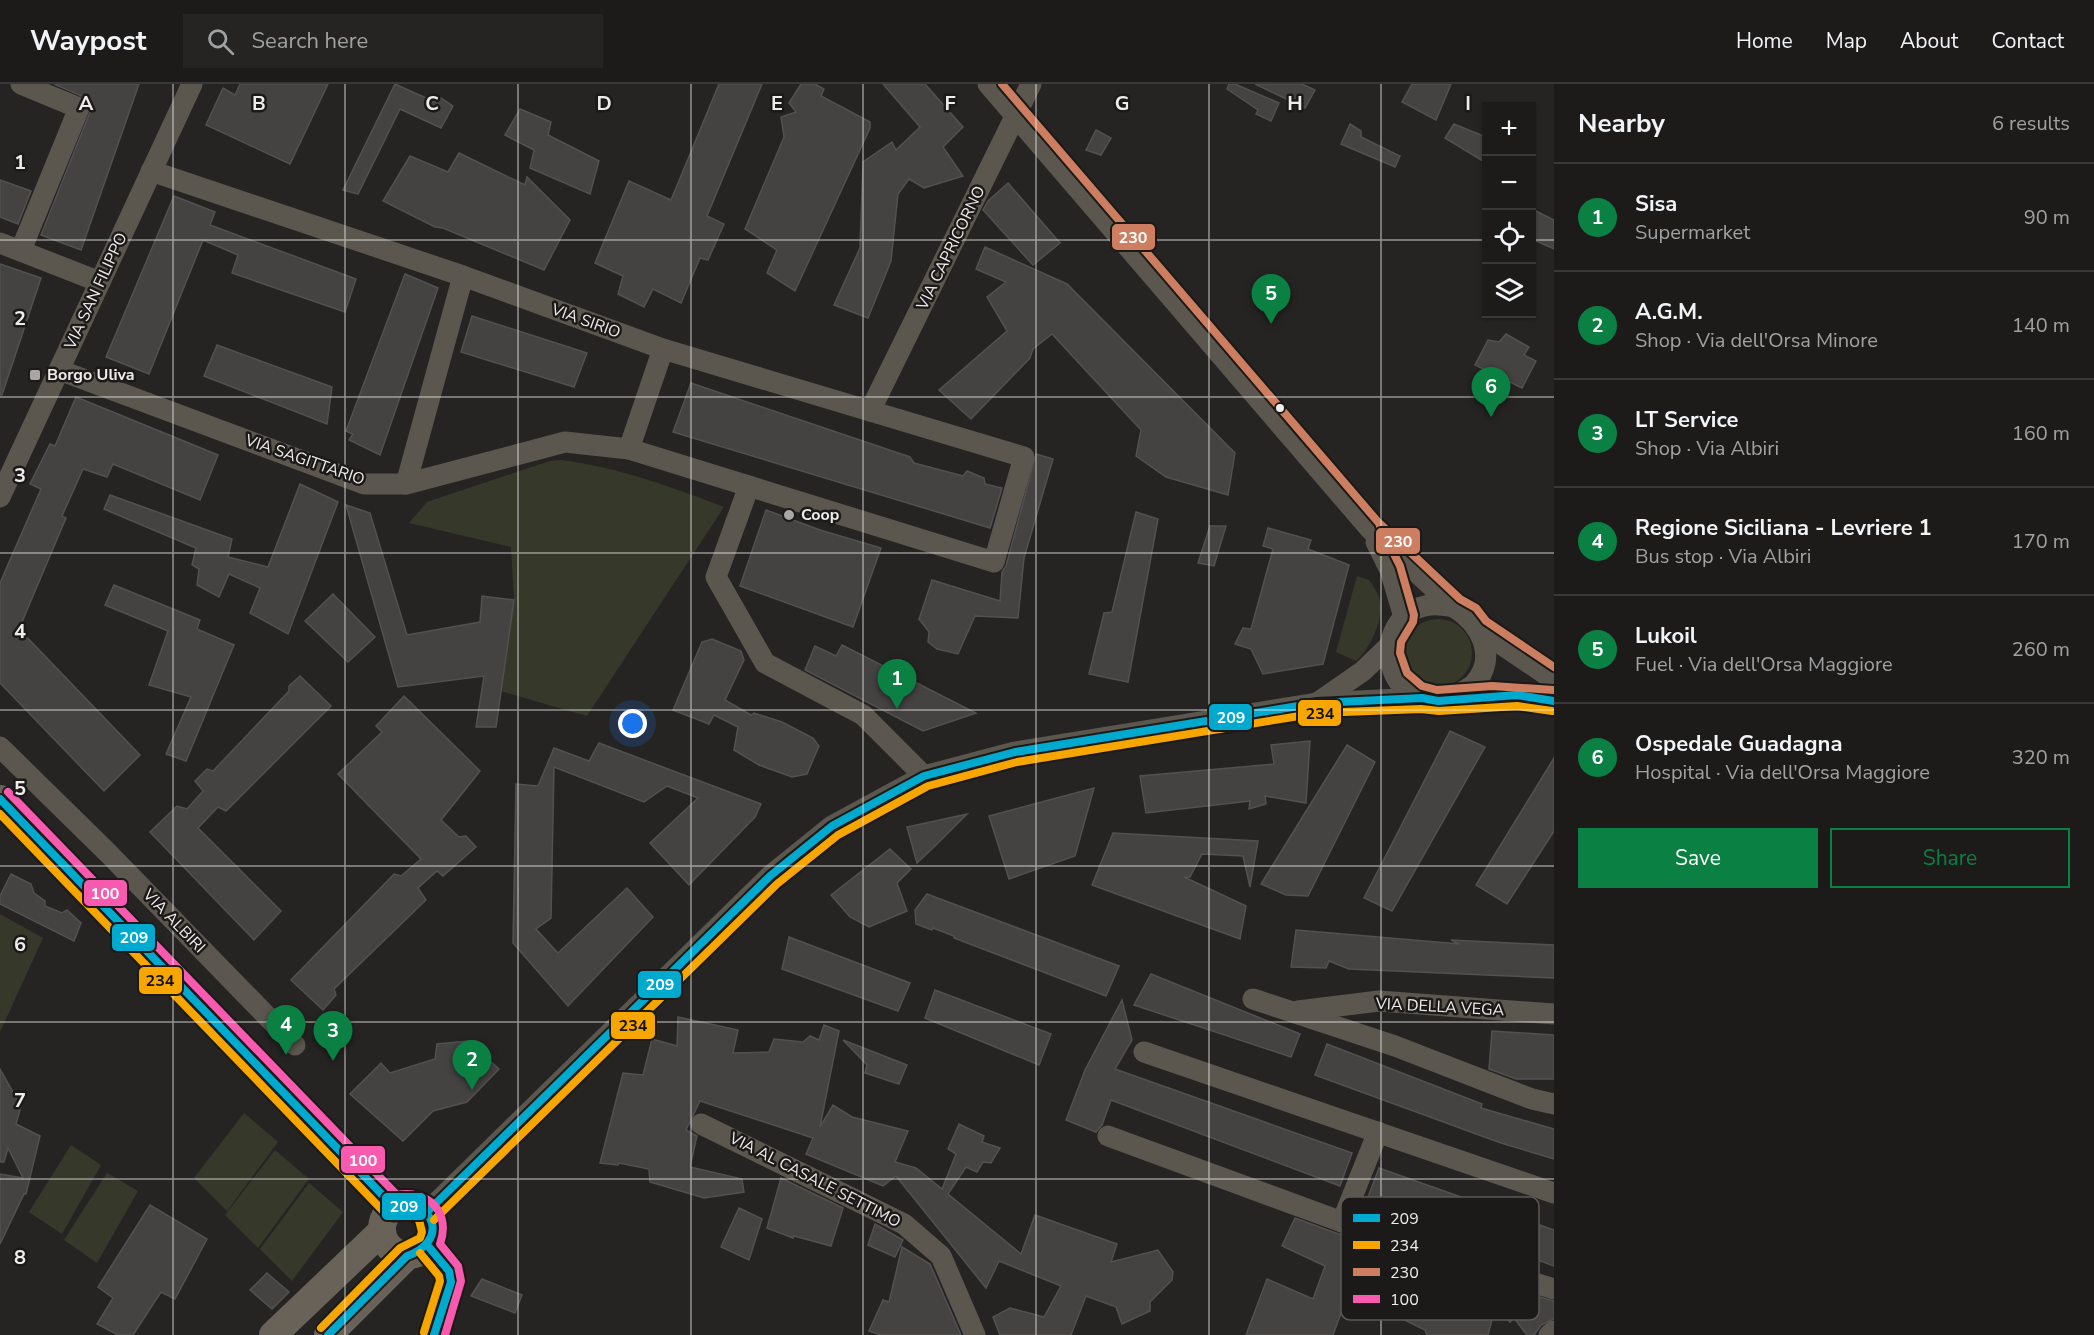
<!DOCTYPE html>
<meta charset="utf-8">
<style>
:root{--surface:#1c1b1a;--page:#252423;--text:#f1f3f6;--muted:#a0a1a2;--line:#3a3939;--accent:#0b8043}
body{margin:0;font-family:"Nunito Sans",sans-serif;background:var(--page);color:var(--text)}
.controls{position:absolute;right:18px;top:18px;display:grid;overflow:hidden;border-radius:0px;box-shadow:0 2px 4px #0004}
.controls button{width:54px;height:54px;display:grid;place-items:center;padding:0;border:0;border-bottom:2px solid var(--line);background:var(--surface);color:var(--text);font:30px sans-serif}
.you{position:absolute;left:633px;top:640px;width:21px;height:21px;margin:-15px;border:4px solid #fff;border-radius:50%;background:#1a73e8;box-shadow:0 0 0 9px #1a73e833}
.badge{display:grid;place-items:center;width:39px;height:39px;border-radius:50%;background:var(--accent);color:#fff;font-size:20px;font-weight:700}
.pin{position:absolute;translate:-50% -50px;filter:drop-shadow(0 2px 3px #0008)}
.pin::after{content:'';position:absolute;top:32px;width:21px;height:18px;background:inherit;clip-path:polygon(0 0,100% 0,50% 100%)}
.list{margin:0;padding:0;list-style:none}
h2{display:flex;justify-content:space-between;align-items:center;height:78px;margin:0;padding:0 24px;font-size:26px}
h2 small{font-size:20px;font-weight:400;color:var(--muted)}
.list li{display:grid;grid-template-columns:39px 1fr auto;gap:18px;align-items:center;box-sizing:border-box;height:108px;padding:0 24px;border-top:2px solid var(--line)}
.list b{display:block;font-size:22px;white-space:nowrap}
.list p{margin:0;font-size:20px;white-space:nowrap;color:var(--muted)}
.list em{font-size:20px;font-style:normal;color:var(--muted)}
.actions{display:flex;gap:12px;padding:18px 24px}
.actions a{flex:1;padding:14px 0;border:2px solid var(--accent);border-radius:0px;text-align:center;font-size:21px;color:var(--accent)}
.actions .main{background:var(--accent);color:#fff}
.icon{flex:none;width:33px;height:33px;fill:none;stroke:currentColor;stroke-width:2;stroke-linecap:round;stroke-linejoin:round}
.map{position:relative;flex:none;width:1554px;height:1251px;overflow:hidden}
header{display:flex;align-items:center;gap:36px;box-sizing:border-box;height:84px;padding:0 30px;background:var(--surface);border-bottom:2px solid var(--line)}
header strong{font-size:28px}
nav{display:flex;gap:33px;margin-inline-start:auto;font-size:21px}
.search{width:420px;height:54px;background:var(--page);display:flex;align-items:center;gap:15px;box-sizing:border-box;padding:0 21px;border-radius:0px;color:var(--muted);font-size:22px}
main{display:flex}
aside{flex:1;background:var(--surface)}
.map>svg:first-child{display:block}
.green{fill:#363929}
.building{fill:#444342;stroke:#525151;stroke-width:1.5}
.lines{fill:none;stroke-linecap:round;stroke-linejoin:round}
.street{stroke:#5b574e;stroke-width:21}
.secondary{stroke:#686258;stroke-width:28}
.bus-1-casing{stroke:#1c1a18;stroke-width:12}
.bus-2-casing{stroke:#1c1a18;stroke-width:12}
.bus-3-casing{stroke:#1c1a18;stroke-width:12}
.bus-4-casing{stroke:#1c1a18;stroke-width:12}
.bus-1{stroke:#00a9ce;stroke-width:8}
.bus-2{stroke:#f7a600;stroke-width:8}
.bus-3{stroke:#ce7e60;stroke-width:8}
.bus-4{stroke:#f75aaf;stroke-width:8}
.grid{fill:none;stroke:#efedec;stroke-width:1.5;stroke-opacity:0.55}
.poi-dot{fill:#a8a7a6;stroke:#1c1a18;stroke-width:2}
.bus-dot{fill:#efedec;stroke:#1c1a18;stroke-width:2}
.labels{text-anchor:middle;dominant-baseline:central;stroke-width:5;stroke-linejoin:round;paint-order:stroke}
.street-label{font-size:16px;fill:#efedec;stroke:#1c1a18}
.poi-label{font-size:16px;font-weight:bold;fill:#efedec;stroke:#1c1a18;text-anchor:start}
.key{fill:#1c1a18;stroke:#5b5958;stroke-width:1.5}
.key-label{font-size:16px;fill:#efedec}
.grid-label{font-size:20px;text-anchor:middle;font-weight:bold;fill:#efedec;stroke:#1c1a18;stroke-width:5;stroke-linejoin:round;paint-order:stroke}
.line-badge{stroke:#1c1a18;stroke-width:2}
.badge-label{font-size:16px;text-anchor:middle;font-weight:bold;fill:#fff}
.pale-badge-label{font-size:16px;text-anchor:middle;font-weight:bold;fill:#111}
</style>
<header>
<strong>Waypost</strong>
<div class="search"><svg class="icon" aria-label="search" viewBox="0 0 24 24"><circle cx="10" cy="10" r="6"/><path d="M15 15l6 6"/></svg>Search here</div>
<nav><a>Home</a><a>Map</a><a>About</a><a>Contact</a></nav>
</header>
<main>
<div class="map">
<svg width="1554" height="1251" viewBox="0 0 1554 1251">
<rect width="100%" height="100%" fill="#252423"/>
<g class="green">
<path d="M561,376c56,7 111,27 163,47l-137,209 -87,-25 14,-91 -3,-53 -102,-24 18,-21 123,-41z"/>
<path d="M1357,492l12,4c4,6 10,14 11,21 4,18 -10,48 -24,60l-20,-9z"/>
<circle cx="1438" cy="569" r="34"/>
<polygon points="0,830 43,854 0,948"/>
<polygon points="244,1029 278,1058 227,1127 194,1094"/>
<polygon points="71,1061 101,1081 62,1150 29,1128"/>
<polygon points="275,1066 309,1095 258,1164 225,1131"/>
<polygon points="107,1089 138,1107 97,1179 64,1156"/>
<polygon points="309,1099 343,1128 292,1197 260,1165"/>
</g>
<g class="building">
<polygon points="54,0 139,0 81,166 41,151 92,23 84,13"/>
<polygon points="240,0 328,0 290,80 206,41 223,4 235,11"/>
<polygon points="395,0 435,18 438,12 453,22 441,44 400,25 358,110 343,106"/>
<polygon points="719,0 762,0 707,132 724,140 708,176 700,174 681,219 653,205 644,223 618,210 623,192 595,179 629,97 671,116"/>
<polygon points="801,0 815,0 824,5 821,12 870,38 870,44 795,207 767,189 777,166 745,145 784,53 781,33 796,28 789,19"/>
<polygon points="883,0 925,0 963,43 943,63 963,92 924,104 909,95 898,110 891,177 868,234 834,221 860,164 863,78 892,58 896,66 920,43"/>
<polygon points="1229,0 1235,0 1279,19 1271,37 1256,30 1258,26 1227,5"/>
<polygon points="1255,0 1302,0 1315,6 1305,24"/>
<polygon points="1412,0 1451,0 1436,36 1402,18"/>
<polygon points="520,25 551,38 548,51 599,77 590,110 530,84 534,66 505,51"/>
<polygon points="1350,40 1361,47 1361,53 1400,72 1395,83 1341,60"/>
<polygon points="1454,40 1486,53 1486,79 1445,54"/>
<polygon points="1096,46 1111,54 1101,71 1086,66"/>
<polygon points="459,69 525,101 527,93 570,136 544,186 443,144 435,143 383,117 410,72 448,88"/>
<polygon points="0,96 31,107 18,140 0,133"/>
<polygon points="1008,99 1060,159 1033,181 983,126 988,117"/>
<polygon points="174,112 215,128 210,141 356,195 345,228 232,189 238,171 203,156 149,290 106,273"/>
<polygon points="1532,125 1554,136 1554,165 1532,155"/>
<polygon points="985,163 1067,200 1235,369 1228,411 1166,393 1136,372 1141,346 1052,250 1033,265 1030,274 971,335 939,306 1007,247 987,213 1006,198 976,185"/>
<polygon points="0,180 41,194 2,311 0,311"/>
<polygon points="405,190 438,204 380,371 349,356 353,350 346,347"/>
<polygon points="472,232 587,269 574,303 461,268"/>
<polygon points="1506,250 1529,263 1524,271 1536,277 1522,304 1475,281 1488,256 1499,258"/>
<polygon points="217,261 332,303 327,340 204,292"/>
<polygon points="691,299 910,373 914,379 963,392 967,387 984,394 985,400 1002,404 990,444 673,348"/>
<polygon points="76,313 218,371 200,416 113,380 107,393 83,385 62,432 66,434 19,545 140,671 104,707 0,599 0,499 41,405 30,400 50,360 55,362"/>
<polygon points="1036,370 1053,375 1024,474 1018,534 975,532 958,570 937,565 928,558 929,548 919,535 932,496 1000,517 1002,488 1006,482"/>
<polygon points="300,400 338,418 288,550 250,529 260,504 229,490 219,513 197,501 199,485 192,481 196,464 104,425 110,411 232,455 228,473 268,483"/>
<polygon points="346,421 370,429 407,551 480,538 482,512 514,516 496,643 476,643 484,592 398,603"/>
<polygon points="766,426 820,446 881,464 853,543 740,502"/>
<polygon points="1136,428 1158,435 1128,598 1089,590 1104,529 1112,528"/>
<polygon points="1210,442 1226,442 1214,482 1198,479"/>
<polygon points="1268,444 1311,456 1308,465 1349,481 1323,580 1263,590 1251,565 1235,560 1243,544 1251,545 1273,465 1263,462"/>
<polygon points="114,501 200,536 197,545 234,561 186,677 166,670 191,613 149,601 168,547 105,521"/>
<polygon points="333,510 375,553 348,578 305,537"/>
<polygon points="712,555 741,567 744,576 725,616 751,631 754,629 782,638 813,654 819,662 807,690 792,693 759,681 734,666 738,643 714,631 709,640 673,626 702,558"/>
<polygon points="842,561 976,629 923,647 805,586 815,562 836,572"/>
<polygon points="300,592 331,622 226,727 218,723 198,744 281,827 254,856 150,748 177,722 187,725 203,707 195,697 207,685 213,687 289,607 289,602"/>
<polygon points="404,612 480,687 441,736 459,753 466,752 476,763 443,792 437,787 418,804 426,816 334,905 336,911 323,926 291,896 394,790 401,792 421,775 338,690 382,648 376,642"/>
<polygon points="1450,647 1485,663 1392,827 1364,814"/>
<polygon points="1310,657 1306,719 1265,712 1266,720 1249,725 1250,717 1146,729 1140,692 1274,680 1271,661"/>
<polygon points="599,659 761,720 755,733 689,801 650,759 698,714 667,702 644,718 554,683 551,834 536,845 558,869 627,804 653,833 568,922 513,859 516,700 538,702 554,664 589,677"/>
<polygon points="1347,661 1375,678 1308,812 1286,811 1261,800"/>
<polygon points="1554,674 1554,747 1507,820 1476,801"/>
<polygon points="1094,704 1075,772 1009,795 989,732"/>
<polygon points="967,730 938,759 917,779 907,743"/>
<polygon points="1113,749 1258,757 1250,803 1243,772 1202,770 1190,793 1184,793 1246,822 1240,855 1092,801"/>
<polygon points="890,765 911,785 897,799 907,827 869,843 850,833 831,811"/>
<polygon points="11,790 31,800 34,809 45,817 45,822 62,829 67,826 81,839 74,857 0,820 0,812"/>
<polygon points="927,810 1119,882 1106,912 954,854 954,852 933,844 932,846 916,840 915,826"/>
<polygon points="1296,846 1460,860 1451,856 1554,861 1554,894 1349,885 1329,877 1326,884 1291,883"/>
<polygon points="789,853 910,899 898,927 782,885"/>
<polygon points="1151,890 1300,950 1291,973 1134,921"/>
<polygon points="935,906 1051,950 1039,981 925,934"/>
<polygon points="1122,916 1132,956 1115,985 1352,1069 1340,1102 1111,1016 1102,1041 1096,1048 1066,1036 1085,986"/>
<polygon points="678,933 738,946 733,969 769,968 774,955 803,958 810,952 819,956 824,941 839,947 820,1043 833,1021 852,1033 908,1047 895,1078 916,1084 942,1105 956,1070 948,1065 959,1040 984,1052 982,1058 1000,1064 991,1079 983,1078 977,1088 966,1083 948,1110 1021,1170 1035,1131 1117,1160 1111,1178 1158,1166 1173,1188 1172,1196 1150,1218 1150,1227 1122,1240 1116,1223 1086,1212 1071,1251 1000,1251 993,1233 1010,1224 1044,1233 1061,1202 999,1177 986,1204 896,1092 883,1102 806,1070 813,1054 700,1017 686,1046 697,1052 690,1083 742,1095 744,1108 704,1114 650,1098 649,1085 619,1079 618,1081 600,1079 623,989 643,991 652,955 677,962"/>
<polygon points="1492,947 1554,951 1554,995 1516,995 1489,985"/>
<polygon points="843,956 907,981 899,1000 865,989 867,981"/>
<polygon points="468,957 499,985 467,1018 433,1027 403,1057 350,1010 381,979 390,989 435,975 437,960"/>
<polygon points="1327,960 1482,1020 1481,1024 1554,1045 1554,1075 1501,1059 1315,991"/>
<polygon points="0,985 21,1022 16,1040 40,1052 26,1110 24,1110 0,1160 0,1090 23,1094 8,1064 4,1078 0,1078"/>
<polygon points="1379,1084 1554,1146 1554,1182 1392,1122 1393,1119 1368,1113"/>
<polygon points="781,1094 843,1124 831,1162 794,1152 793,1154 767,1144"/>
<polygon points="150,1121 207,1155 175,1215 161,1208 133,1251 118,1251 97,1240 113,1214 98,1203"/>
<polygon points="739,1124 762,1135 749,1176 721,1163"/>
<polygon points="1295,1134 1371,1162 1359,1192 1355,1191 1333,1251 1246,1251 1267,1195 1313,1215 1325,1182 1282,1162"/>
<polygon points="875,1140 903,1156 895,1173 868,1161"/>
<polygon points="902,1163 930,1180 961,1251 881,1251 869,1247 883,1216 889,1218"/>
<polygon points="1415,1179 1476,1204 1478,1222 1508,1204 1554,1217 1554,1235 1541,1241 1534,1251 1527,1251 1514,1234 1510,1238 1496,1220 1488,1251 1427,1251 1425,1246 1405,1236 1416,1200 1410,1195"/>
<polygon points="267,1189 289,1208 272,1225 250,1206"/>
<polygon points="482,1195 522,1211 515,1229 471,1212"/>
</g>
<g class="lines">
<g class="street">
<polyline points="21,0 79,24 21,166"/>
<path d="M988,0l382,445 84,78c26,16 45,50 20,77 -6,5 -14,9 -20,14"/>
<polyline points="0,159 100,198"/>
<polyline points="59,286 364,400 406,400 565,358 629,365 994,478 1024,373 663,265 463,192 151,87"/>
<polyline points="870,327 1031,0"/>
<polyline points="629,365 663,265"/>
<polyline points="406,400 463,192"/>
<polyline points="749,402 716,493 765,579 863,631 924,692"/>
<polyline points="0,413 192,0"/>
<polyline points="1376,458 1390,486 1404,533"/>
<polyline points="1479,545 1554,596"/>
<path d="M1422,614c-7,-5 -18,-10 -23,-16 -18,-26 -9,-65 22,-75 11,-4 21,-2 33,0"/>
<polyline points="1317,619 1363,587 1389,562"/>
<polyline points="0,663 109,770 295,961"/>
<polyline points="1253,915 1395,962 1532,1015 1554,1020"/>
<polyline points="1298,927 1379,917 1554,930"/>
<polyline points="1144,968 1554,1109"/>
<polyline points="701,1040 904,1140 941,1172 975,1251"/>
<polyline points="1108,1052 1375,1150 1554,1205"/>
<polyline points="427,1128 770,792 832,742 924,692 1015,668 1317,619 1422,614 1438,617 1517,611 1554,617"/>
<polyline points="1342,1138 1378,1048"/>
<polyline points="1549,1251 1554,1247"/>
</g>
<g class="secondary">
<polyline points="0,715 394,1123"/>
<circle cx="408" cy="1145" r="26"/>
<polyline points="428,1162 449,1187 451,1198 434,1251"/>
<polyline points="273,1251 382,1147"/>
<polyline points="328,1251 407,1172"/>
</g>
<defs>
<g id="bus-1">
<path d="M0,715l394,408c43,-8 54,35 13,49l-79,79"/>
<polyline points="427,1128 770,792 832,742 924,692 1015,668 1317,619 1422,614 1438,617 1517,611 1554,617"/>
<polyline points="428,1162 449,1187 451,1198 434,1251"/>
</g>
<g id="bus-2">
<path d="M0,730l386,400c12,7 22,-3 33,6l3,12 -2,6 -20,10 -79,80"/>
<polyline points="434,1136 777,800 838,751 928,702 1017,678 1318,629 1421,625 1439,627 1517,622 1552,627"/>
<polyline points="420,1169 439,1192 440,1197 424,1248"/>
</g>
<g id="bus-3">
<polyline points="1002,0 1378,438 1460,515 1476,524 1486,537 1554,583"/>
<polyline points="1380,442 1400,482 1414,531 1413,538 1401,558 1400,569 1407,589 1422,602 1437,606 1492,602 1554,606"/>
</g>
<path id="bus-4" d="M8,708l389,403c32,-6 54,18 43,49l18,22 3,15 -16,54"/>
</defs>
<use href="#bus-1" class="bus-1-casing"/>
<use href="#bus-2" class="bus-2-casing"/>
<use href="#bus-3" class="bus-3-casing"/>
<use href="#bus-4" class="bus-4-casing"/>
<use href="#bus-1" class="bus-1"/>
<use href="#bus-2" class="bus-2"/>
<use href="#bus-3" class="bus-3"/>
<use href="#bus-4" class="bus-4"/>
</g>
<path class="grid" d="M173,0v1251M345,0v1251M518,0v1251M691,0v1251M863,0v1251M1036,0v1251M1209,0v1251M1381,0v1251M0,156h1486M1532,156h22M0,313h1554M0,469h1554M0,626h1554M0,782h1554M0,938h1554M0,1095h1554"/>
<g class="poi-dot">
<rect x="29" y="285" width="12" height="12" rx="3"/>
<circle cx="789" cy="431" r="6"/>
</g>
<circle class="bus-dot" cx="1280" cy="324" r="5"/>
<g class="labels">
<g class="street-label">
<text transform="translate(951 164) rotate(-64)">VIA CAPRICORNO</text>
<text transform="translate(96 207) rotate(-65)">VIA SAN FILIPPO</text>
<text transform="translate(586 237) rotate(20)">VIA SIRIO</text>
<text transform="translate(305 376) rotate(19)">VIA SAGITTARIO</text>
<text transform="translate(174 837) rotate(46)">VIA ALBIRI</text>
<text transform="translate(1440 923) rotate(3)">VIA DELLA VEGA</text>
<text transform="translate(815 1096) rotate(27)">VIA AL CASALE SETTIMO</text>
</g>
<g class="poi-label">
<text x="47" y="291">Borgo Uliva</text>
<text x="801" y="431">Coop</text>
</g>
</g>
<rect x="1341" y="1113" width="198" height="123" rx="9" class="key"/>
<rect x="1353" y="1130" width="27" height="8" fill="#00a9ce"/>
<rect x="1353" y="1157" width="27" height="8" fill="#f7a600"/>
<rect x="1353" y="1184" width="27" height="8" fill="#ce7e60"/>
<rect x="1353" y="1211" width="27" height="8" fill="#f75aaf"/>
<g class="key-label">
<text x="1390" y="1140">209</text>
<text x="1390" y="1167">234</text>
<text x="1390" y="1194">230</text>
<text x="1390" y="1221">100</text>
</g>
<g class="grid-label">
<text x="86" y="26">A</text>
<text x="259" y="26">B</text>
<text x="432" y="26">C</text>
<text x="604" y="26">D</text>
<text x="777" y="26">E</text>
<text x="950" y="26">F</text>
<text x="1122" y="26">G</text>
<text x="1295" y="26">H</text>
<text x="1468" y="26">I</text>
<text x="20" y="85">1</text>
<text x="20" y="241">2</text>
<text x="20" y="398">3</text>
<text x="20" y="554">4</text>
<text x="20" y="711">5</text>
<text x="20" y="867">6</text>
<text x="20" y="1023">7</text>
<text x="20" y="1180">8</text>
</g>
<g class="line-badge">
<rect x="1111" y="139" width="45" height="28" rx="6" fill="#ce7e60"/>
<rect x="1375" y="443" width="46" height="28" rx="6" fill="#ce7e60"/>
<rect x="1297" y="615" width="45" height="28" rx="6" fill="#f7a600"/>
<rect x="1208" y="619" width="45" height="28" rx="6" fill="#00a9ce"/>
<rect x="83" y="795" width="45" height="28" rx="6" fill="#f75aaf"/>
<rect x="111" y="839" width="45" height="29" rx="6" fill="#00a9ce"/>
<rect x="138" y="882" width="45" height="29" rx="6" fill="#f7a600"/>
<rect x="637" y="886" width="45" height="29" rx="6" fill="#00a9ce"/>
<rect x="610" y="927" width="46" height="29" rx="6" fill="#f7a600"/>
<rect x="340" y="1061" width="46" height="29" rx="6" fill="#f75aaf"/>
<rect x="381" y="1108" width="46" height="29" rx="6" fill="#00a9ce"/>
</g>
<g class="badge-label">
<text x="1133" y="159">230</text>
<text x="1398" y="463">230</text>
<text x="1231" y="639">209</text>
<text x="105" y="815">100</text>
<text x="134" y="859">209</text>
<text x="660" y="906">209</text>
<text x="363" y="1082">100</text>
<text x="404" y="1128">209</text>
</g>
<g class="pale-badge-label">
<text x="1320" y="635">234</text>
<text x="160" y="902">234</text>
<text x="633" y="947">234</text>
</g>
</svg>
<div class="controls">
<button>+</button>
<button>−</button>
<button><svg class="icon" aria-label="locate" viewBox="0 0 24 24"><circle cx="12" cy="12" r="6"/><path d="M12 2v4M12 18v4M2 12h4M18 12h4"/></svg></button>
<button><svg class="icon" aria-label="layers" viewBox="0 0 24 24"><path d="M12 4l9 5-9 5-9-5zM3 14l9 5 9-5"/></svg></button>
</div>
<div class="you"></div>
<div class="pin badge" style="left:897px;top:625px">1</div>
<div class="pin badge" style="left:472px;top:1006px">2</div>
<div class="pin badge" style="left:333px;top:977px">3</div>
<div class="pin badge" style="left:286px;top:971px">4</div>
<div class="pin badge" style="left:1271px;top:240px">5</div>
<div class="pin badge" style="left:1491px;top:333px">6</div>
</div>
<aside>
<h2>Nearby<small>6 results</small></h2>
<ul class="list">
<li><span class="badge">1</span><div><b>Sisa</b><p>Supermarket</p></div><em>90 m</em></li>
<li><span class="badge">2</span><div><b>A.G.M.</b><p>Shop · Via dell'Orsa Minore</p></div><em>140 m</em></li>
<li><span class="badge">3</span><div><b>LT Service</b><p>Shop · Via Albiri</p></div><em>160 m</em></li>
<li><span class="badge">4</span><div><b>Regione Siciliana - Levriere 1</b><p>Bus stop · Via Albiri</p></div><em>170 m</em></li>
<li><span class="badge">5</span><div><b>Lukoil</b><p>Fuel · Via dell'Orsa Maggiore</p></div><em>260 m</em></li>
<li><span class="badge">6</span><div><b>Ospedale Guadagna</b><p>Hospital · Via dell'Orsa Maggiore</p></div><em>320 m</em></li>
</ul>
<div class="actions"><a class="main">Save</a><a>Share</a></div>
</aside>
</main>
